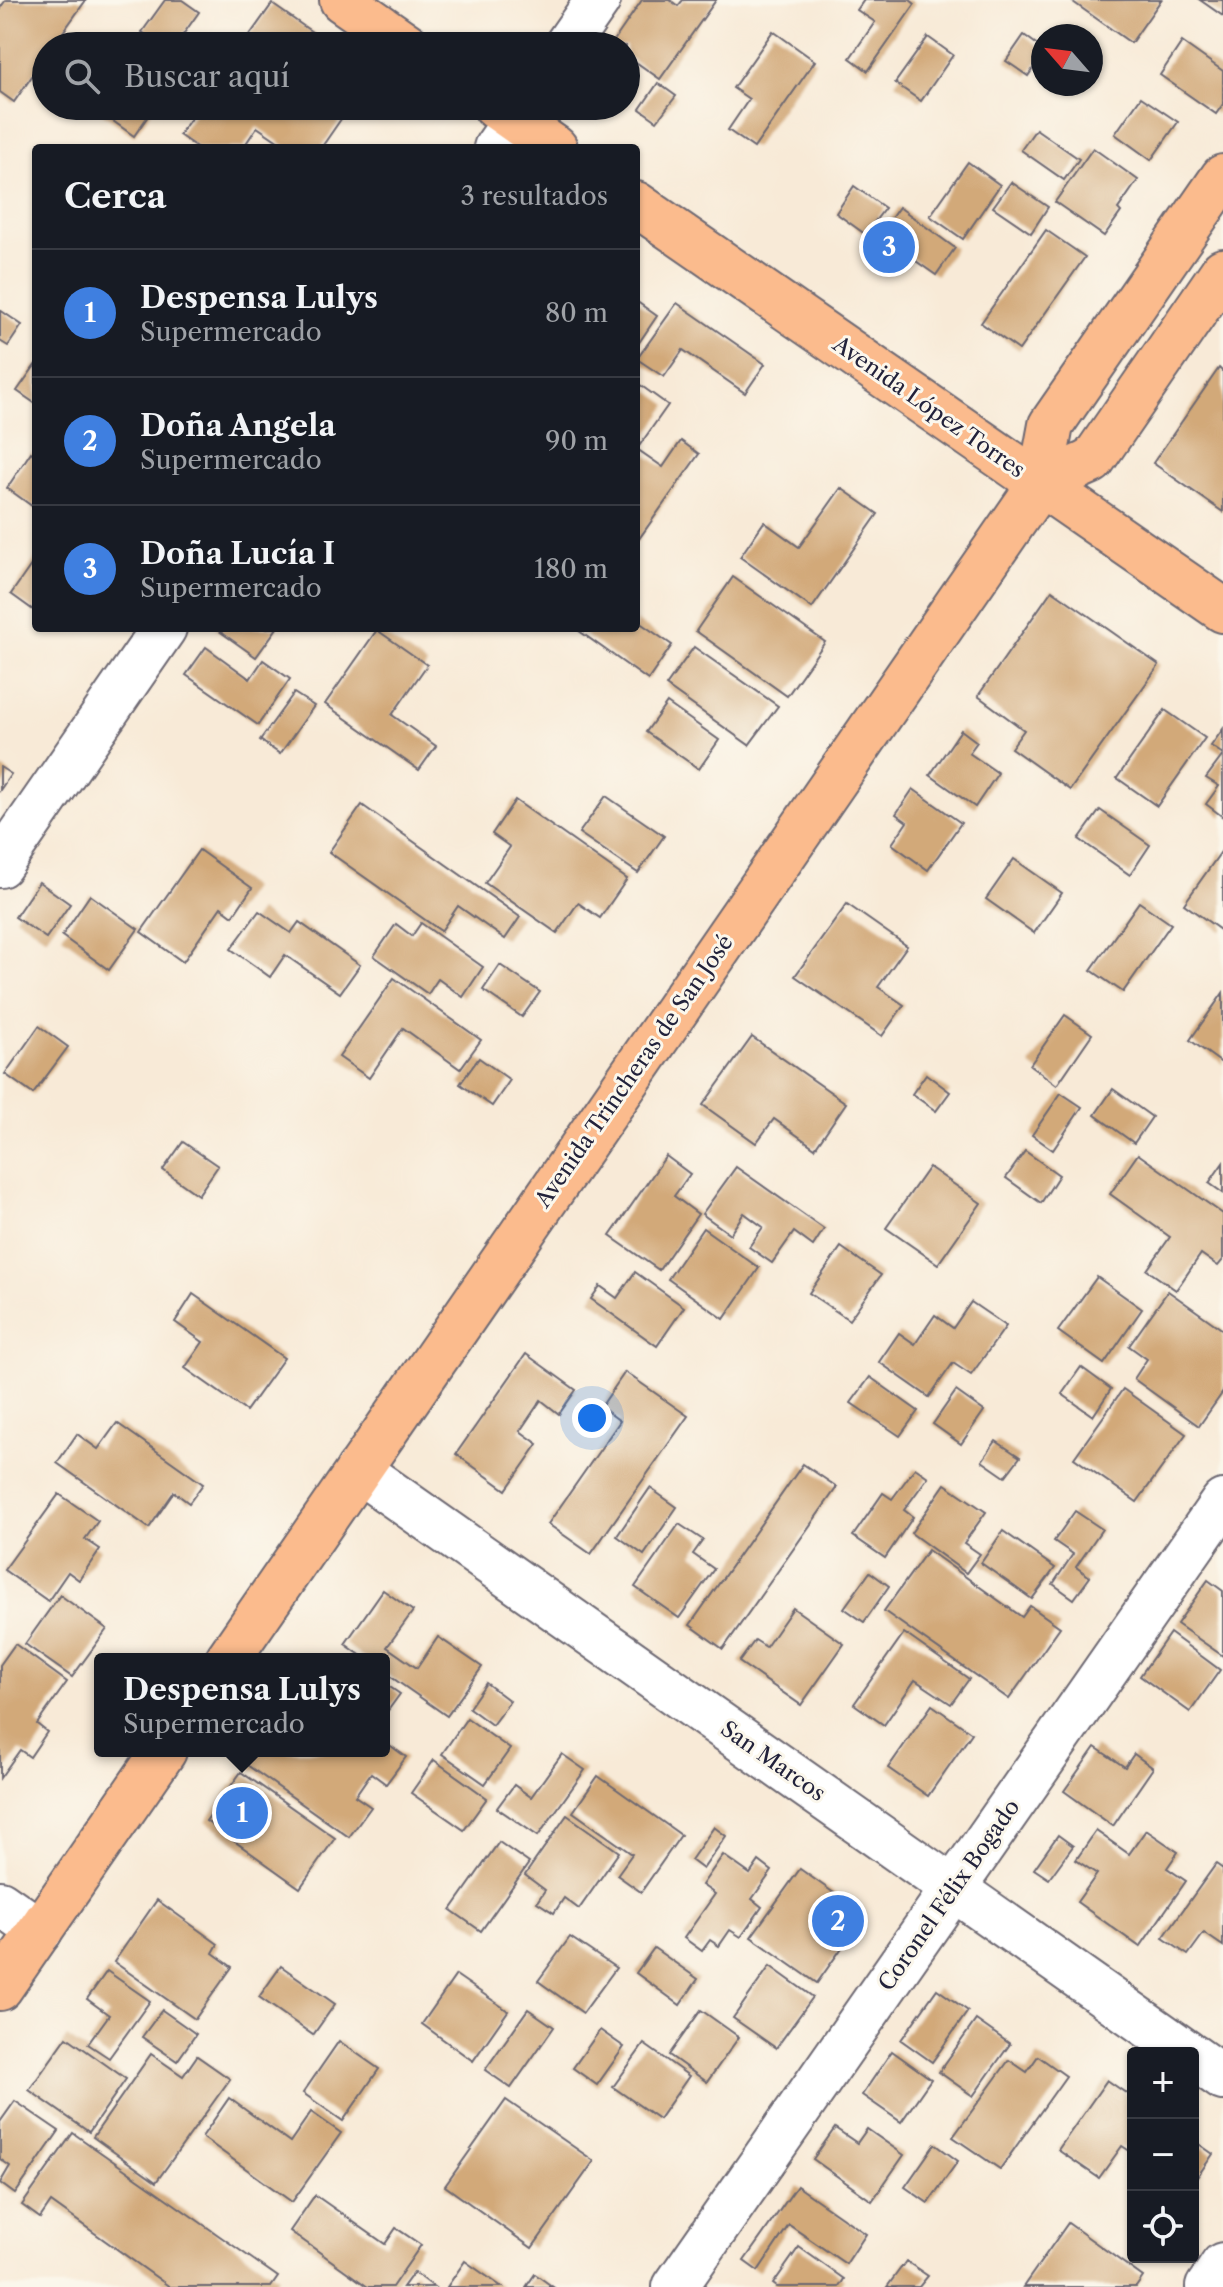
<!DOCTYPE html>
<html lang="es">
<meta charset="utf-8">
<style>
:root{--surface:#171b24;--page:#20242c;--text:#f1f3f6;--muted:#9ea1a6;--line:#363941;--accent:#1f6fb2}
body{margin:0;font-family:"Libre Caslon Text",serif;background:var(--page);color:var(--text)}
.controls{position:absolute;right:24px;bottom:24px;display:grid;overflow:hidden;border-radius:8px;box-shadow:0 2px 6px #0004}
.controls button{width:72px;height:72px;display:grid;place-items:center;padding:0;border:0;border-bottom:2px solid var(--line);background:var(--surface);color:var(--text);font:40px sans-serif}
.compass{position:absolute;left:1031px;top:24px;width:72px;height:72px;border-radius:50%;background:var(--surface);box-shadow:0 2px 6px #0004;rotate:298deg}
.you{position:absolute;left:592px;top:1418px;width:28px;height:28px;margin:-20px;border:6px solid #fff;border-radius:50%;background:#1a73e8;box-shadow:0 0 0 12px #1a73e833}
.badge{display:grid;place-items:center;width:52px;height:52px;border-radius:50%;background:var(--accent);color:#fff;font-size:26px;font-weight:700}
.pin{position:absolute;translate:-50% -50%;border:4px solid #fff;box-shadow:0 2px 8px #0006}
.popup{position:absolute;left:94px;top:1653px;width:296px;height:104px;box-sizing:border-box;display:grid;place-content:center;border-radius:8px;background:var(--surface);filter:drop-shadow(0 2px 6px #0005);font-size:26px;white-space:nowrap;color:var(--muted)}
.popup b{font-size:30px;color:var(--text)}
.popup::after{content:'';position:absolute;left:50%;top:100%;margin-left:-16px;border:16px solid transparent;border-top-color:var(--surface)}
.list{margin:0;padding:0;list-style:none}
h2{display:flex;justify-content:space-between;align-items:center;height:104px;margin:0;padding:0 32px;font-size:34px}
h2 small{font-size:26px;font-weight:400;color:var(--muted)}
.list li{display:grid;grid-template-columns:52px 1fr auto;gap:24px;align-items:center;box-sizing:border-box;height:128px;padding:0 32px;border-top:2px solid var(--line)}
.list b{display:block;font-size:30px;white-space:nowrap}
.list p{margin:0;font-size:26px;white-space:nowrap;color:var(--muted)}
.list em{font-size:26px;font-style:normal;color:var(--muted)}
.icon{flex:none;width:44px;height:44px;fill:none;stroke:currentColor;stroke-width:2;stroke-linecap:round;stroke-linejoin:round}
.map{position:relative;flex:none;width:1223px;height:2287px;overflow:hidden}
.search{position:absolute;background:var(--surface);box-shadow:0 2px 6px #0004;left:32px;top:32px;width:608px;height:88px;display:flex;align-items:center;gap:20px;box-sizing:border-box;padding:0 28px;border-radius:44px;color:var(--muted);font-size:30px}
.panel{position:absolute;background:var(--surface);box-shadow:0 2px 6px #0004;left:32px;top:144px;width:608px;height:488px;border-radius:8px}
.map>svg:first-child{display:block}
.building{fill:#d2a979}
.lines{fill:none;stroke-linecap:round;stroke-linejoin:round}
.minor-casing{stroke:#6d6872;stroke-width:48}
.major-casing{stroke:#6d6872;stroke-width:48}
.minor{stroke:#fff;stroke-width:44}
.major{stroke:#fbbb8d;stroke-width:44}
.labels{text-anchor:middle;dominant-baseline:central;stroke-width:6;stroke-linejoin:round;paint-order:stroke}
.street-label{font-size:22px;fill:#22223b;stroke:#fbf7ec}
</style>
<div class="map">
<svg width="1223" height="2287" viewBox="0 0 1223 2287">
<rect width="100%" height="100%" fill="#fbf7ec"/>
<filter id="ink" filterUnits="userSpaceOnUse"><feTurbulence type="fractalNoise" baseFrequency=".0125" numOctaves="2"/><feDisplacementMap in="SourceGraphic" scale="16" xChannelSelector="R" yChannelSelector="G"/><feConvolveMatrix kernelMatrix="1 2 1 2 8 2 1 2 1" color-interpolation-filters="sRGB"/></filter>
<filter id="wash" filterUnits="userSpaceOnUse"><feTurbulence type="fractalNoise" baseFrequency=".006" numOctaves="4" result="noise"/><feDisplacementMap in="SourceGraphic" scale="32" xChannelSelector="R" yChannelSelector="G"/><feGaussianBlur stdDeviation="1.8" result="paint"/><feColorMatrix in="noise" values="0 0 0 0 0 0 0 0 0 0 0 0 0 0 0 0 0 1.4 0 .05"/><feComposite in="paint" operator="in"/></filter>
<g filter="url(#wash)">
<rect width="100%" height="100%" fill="#f8ead7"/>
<g id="blocks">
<g class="building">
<polygon points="6,0 86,0 53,46 46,46 46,56 14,102 0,92 0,8"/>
<polygon points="165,0 182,0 199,12 175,46 161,46 142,32"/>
<polygon points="642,0 670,0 678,6 683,0 716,0 660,79 626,55 626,46 611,45"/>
<polygon points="864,0 910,0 915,4 868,71 850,58 875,22 857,10"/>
<polygon points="1074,0 1161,0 1131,43 1073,2"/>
<polygon points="1200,0 1223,0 1223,16"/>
<polygon points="272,4 322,39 317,46 242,46"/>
<polygon points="773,31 815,61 754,148 728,130 749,99 733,88"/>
<polygon points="1024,35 1043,49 1043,54 1028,76 1006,61"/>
<polygon points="928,37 953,55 921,101 895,83"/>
<polygon points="1182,42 1223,71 1223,104 1216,114 1160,75"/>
<polygon points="658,83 676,96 657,121 640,109"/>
<polygon points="1141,97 1178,122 1151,160 1115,134"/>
<polygon points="92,106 155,106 134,136"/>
<polygon points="200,106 350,106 321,148 288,148 257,127 243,148 198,148 179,135"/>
<polygon points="1036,129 1079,159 1064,180 1021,150"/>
<polygon points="1093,148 1138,180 1118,209 1121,212 1104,236 1055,202"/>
<polygon points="968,162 1000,185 963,239 930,216"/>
<polygon points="1011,182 1048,207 1031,233 993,207"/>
<polygon points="854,186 885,208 865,234 836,213"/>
<polygon points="899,207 955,248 936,275 900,250 891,263 870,248"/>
<polygon points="1046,230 1085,257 1019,350 981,323"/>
<polygon points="636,301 657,316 636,347"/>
<polygon points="677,303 765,364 745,393 683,350 664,377 637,359"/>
<polygon points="0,310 22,325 8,346 0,341"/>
<polygon points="36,364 36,404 17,391"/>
<polygon points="1219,368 1223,372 1223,512 1153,463"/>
<polygon points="636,382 668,405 637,449 663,467 681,441 699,454 636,543"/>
<polygon points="31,452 36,456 36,509 7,488"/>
<polygon points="841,488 878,514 812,608 740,557 764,522 799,547"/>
<polygon points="36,558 36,612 11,594"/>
<polygon points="733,577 825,642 787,696 696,631"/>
<polygon points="1052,590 1159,665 1070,790 1011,748 1024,730 978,696"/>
<polygon points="636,620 672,645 648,680 575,628 636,628"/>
<polygon points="215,628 277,628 256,657"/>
<polygon points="377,630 427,665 392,715 436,746 419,770 325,704"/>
<polygon points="206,647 250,679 263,660 290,679 258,725 186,675"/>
<polygon points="694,647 778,706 749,745 666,686"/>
<polygon points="294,693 314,706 280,754 260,740"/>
<polygon points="667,703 719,740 699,769 646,732"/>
<polygon points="1165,710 1205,738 1157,806 1117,778"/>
<polygon points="1223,729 1223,754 1211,746"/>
<polygon points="961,730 977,742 969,753 998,773 975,807 930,775"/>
<polygon points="1223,755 1223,817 1206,804 1219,786 1206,778"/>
<polygon points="0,767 11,774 0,790"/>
<polygon points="913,789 961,823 928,870 892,844 907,822 896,814"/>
<polygon points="606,796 664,836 638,873 579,833"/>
<polygon points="515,800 627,879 600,918 578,903 557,933 485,883 510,847 492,834"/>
<polygon points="362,805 520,917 505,939 458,906 441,931 329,852"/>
<polygon points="1100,810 1150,845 1130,875 1079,839"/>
<polygon points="1223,849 1223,932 1184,904"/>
<polygon points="199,850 252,888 233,916 221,907 183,962 141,932"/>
<polygon points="1014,859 1062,893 1034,933 986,899"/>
<polygon points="39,882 70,904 46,938 15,917"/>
<polygon points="90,895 138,929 109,970 62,936"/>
<polygon points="1139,902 1171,924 1123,992 1091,970"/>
<polygon points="847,904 907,946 878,987 904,1005 882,1036 795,976"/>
<polygon points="259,911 291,933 299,922 360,965 340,993 285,955 270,977 231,949"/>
<polygon points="421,923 483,967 463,997 438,979 428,994 374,956 396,924 412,936"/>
<polygon points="500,965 540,992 522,1017 483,990"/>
<polygon points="394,978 481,1040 460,1069 403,1028 369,1078 339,1057"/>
<polygon points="1223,993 1223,1064 1190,1040"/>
<polygon points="1065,1015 1092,1034 1057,1085 1030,1065"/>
<polygon points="39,1026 68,1047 33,1094 5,1074"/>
<polygon points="752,1037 846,1103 815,1148 774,1119 756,1143 703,1105"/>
<polygon points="479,1058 510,1080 492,1106 460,1084"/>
<polygon points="926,1074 950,1092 936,1111 912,1094"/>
<polygon points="1113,1089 1152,1117 1134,1143 1095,1115"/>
<polygon points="1061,1093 1082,1107 1053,1150 1032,1135"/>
<polygon points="183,1142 218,1166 198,1195 163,1170"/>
<polygon points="1025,1151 1059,1175 1041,1203 1006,1178"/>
<polygon points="1138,1154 1223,1214 1223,1260 1218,1266 1201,1254 1176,1290 1147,1270 1170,1237 1110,1194"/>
<polygon points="666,1156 690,1174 674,1196 698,1214 659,1270 610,1236"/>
<polygon points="1223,1163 1223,1193 1209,1183"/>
<polygon points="736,1167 824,1229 813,1246 794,1232 772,1263 749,1247 763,1227 744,1213 730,1234 702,1214"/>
<polygon points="929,1167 981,1203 938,1264 886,1228"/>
<polygon points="703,1228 759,1268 724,1319 668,1279"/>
<polygon points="841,1247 881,1275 849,1320 809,1293"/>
<polygon points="635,1272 684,1307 657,1346 591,1299 600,1286 617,1298"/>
<polygon points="1097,1277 1142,1309 1104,1364 1058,1331"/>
<polygon points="1168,1291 1223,1330 1223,1392 1199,1426 1134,1379 1147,1359 1129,1346"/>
<polygon points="193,1294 284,1358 246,1411 185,1368 203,1342 175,1322"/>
<polygon points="971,1302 1006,1326 971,1375 953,1363 929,1397 879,1362 899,1333 915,1344 935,1315 953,1328"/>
<polygon points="526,1354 576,1390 559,1414 541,1400 520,1431 538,1444 506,1490 456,1454"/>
<polygon points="1081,1367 1111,1389 1093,1416 1062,1394"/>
<polygon points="625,1372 688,1416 591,1554 548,1524 620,1421 601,1407"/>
<polygon points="870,1377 918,1411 900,1436 851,1403"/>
<polygon points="1123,1389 1186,1434 1137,1502 1074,1458"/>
<polygon points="956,1391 984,1411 961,1444 933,1424"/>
<polygon points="117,1423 203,1484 189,1503 174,1492 149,1528 57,1463 77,1434 98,1449"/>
<polygon points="996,1441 1020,1457 1005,1477 982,1461"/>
<polygon points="803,1464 837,1487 723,1649 690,1625"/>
<polygon points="915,1468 928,1477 904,1510 913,1517 885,1558 853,1536 883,1493 892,1499"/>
<polygon points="945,1484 986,1512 964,1543 980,1554 966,1573 911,1533"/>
<polygon points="650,1488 677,1507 644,1555 617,1536"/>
<polygon points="59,1494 98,1521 85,1539 100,1549 79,1580 68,1572 48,1601 4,1570"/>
<polygon points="1075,1511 1102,1529 1076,1567 1090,1577 1074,1599 1053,1584 1073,1554 1054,1541"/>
<polygon points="679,1524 703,1540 693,1554 714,1569 679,1618 635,1587"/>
<polygon points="1003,1531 1055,1568 1032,1599 981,1563"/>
<polygon points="928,1550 1022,1617 1030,1606 1060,1627 1009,1699 884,1611"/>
<polygon points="870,1572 889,1586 864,1622 844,1608"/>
<polygon points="1208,1580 1223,1591 1223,1656 1177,1624"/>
<polygon points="383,1590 413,1611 387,1647 417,1668 438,1637 482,1667 447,1716 384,1672 384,1659 366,1659 345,1644"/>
<polygon points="60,1595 107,1629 72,1677 25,1644"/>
<polygon points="793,1608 844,1644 801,1705 739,1662 755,1640 766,1647"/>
<polygon points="904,1633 969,1679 951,1704 915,1680 884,1725 854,1704"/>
<polygon points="1170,1633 1220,1670 1190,1712 1140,1676"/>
<polygon points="15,1644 67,1682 37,1724 47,1732 30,1757 20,1750 0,1778 0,1665"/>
<polygon points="384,1683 400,1694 384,1716"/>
<polygon points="486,1683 510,1701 492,1725 469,1708"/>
<polygon points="932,1705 972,1733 928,1796 888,1768"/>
<polygon points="467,1718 510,1749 485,1784 442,1754"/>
<polygon points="384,1741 406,1757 386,1784 371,1773 355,1796 371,1807 349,1837 247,1765 257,1751 384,1751"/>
<polygon points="1095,1747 1125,1767 1134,1754 1153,1768 1113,1826 1064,1791"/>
<polygon points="562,1754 585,1770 538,1836 497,1808 514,1785 531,1797"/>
<polygon points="434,1760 487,1798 464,1830 411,1793"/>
<polygon points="241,1772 335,1838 300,1888 206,1821"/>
<polygon points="598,1776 681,1835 641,1892 617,1875 632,1854 573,1812"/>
<polygon points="567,1815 619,1852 579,1909 564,1898 554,1913 537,1902 545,1890 525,1875"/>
<polygon points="714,1827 726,1836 703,1869 691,1860"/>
<polygon points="1146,1830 1178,1852 1167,1868 1186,1881 1140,1947 1077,1902 1097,1874 1076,1860 1096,1831 1129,1854"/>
<polygon points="1058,1835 1073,1846 1049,1879 1034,1869"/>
<polygon points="499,1842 529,1863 481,1931 451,1910"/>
<polygon points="723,1855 750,1874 759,1861 772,1871 752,1899 762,1907 741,1937 730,1930 719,1946 710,1940 702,1951 684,1938 715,1894 702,1885"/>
<polygon points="1216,1864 1223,1869 1223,1946 1204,1933 1188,1955 1163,1938"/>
<polygon points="800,1869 865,1915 817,1983 751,1937"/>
<polygon points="157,1900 218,1944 213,1953 232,1967 195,2019 114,1962"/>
<polygon points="570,1937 616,1968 583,2013 538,1981"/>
<polygon points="654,1948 698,1979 680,2005 636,1973"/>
<polygon points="281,1966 335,2004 313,2035 259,1997"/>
<polygon points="770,1966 813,1997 776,2048 733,2018"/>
<polygon points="107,1971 150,2001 109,2058 88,2044 109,2015 87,1999"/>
<polygon points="456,1975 508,2011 473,2061 422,2024"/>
<polygon points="937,1989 968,2011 932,2062 901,2040"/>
<polygon points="528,2009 554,2027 511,2088 485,2070"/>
<polygon points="162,2010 196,2034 177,2061 142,2037"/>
<polygon points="701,2010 739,2037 707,2082 669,2055"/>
<polygon points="976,2020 1010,2044 973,2096 939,2072"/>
<polygon points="600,2030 624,2047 597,2085 573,2068"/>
<polygon points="67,2037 126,2079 89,2132 29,2090"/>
<polygon points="339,2041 379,2069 343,2121 303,2093"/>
<polygon points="644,2044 689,2076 659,2119 613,2087"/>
<polygon points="892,2051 931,2079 901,2122 862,2095"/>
<polygon points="151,2054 183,2076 197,2056 230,2079 156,2182 93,2137"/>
<polygon points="1038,2056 1066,2076 1000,2169 953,2137 1009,2060 1027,2072"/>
<polygon points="1107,2080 1133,2098 1133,2153 1122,2146 1099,2178 1058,2150"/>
<polygon points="229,2098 290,2142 311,2112 341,2133 292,2202 202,2137"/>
<polygon points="506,2100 594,2161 532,2248 445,2186"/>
<polygon points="15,2101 59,2131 15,2194 0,2183 10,2166 0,2159 0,2122"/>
<polygon points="835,2128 857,2143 867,2129 904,2155 872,2201 813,2159"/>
<polygon points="73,2133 278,2277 271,2287 170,2287 51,2202 40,2218 22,2205"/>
<polygon points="1193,2140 1213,2154 1193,2183"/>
<polygon points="935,2144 958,2161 928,2203 905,2187"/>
<polygon points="797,2186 866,2234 846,2264 789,2225 758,2271 744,2261"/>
<polygon points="315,2195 385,2244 396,2228 421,2245 392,2287 368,2287 290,2231"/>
<polygon points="1068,2223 1143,2277 1136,2287 1023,2287"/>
<polygon points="799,2247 844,2279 839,2287 777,2287 773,2284"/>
<polygon points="465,2261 502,2287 447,2287"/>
<polygon points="906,2261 928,2276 919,2287 887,2287"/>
<polygon points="414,2272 434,2287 403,2287"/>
<polygon points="535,2274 553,2287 526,2287"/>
</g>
</g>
</g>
<g filter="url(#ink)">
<use href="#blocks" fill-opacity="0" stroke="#6d6872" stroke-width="2"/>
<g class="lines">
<defs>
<g id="minor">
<polyline points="566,46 598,0"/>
<polyline points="496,148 525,106"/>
<polyline points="0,865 164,628"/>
<polyline points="358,1470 1187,2053"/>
<polyline points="0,1903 40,1931"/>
<polyline points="1193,2057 1223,2078"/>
<polyline points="675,2287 1223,1502"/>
<polyline points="1208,2287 1223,2265"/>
</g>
<g id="major">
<polyline points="342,0 408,46"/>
<polyline points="495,106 555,148"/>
<polyline points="636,204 1223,610"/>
<polyline points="1040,484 1092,461 1223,271"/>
<polyline points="228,1659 1040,484 1051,425 1223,177"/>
<polyline points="0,1988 164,1751"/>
</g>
</defs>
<use href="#minor" class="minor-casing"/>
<use href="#major" class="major-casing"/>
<use href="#minor" class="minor"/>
<use href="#major" class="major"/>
</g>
</g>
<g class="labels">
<g class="street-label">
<text transform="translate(929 407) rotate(35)">Avenida López Torres</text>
<text transform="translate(634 1071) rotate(-55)">Avenida Trincheras de San José</text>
<text transform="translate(773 1761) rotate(35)">San Marcos</text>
<text transform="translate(949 1895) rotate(-55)">Coronel Félix Bogado</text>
</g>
</g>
</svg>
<div class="controls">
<button>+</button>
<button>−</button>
<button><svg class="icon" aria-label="locate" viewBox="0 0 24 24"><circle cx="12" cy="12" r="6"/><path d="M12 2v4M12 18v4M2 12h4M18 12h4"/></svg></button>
</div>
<svg class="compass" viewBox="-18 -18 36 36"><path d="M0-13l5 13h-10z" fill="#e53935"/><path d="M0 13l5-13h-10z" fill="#9ea1a6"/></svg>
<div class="you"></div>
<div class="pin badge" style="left:242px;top:1813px;background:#3f7fe0">1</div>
<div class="popup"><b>Despensa Lulys</b>Supermercado</div>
<div class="pin badge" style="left:838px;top:1921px;background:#3f7fe0">2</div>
<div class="pin badge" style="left:889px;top:247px;background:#3f7fe0">3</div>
<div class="search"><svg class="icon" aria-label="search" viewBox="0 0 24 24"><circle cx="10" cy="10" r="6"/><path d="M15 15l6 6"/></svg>Buscar aquí</div>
<section class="panel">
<h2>Cerca<small>3 resultados</small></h2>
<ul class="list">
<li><span class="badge" style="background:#3f7fe0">1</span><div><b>Despensa Lulys</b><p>Supermercado</p></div><em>80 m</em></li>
<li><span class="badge" style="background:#3f7fe0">2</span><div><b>Doña Angela</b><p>Supermercado</p></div><em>90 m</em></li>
<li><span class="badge" style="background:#3f7fe0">3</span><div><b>Doña Lucía I</b><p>Supermercado</p></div><em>180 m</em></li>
</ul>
</section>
</div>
